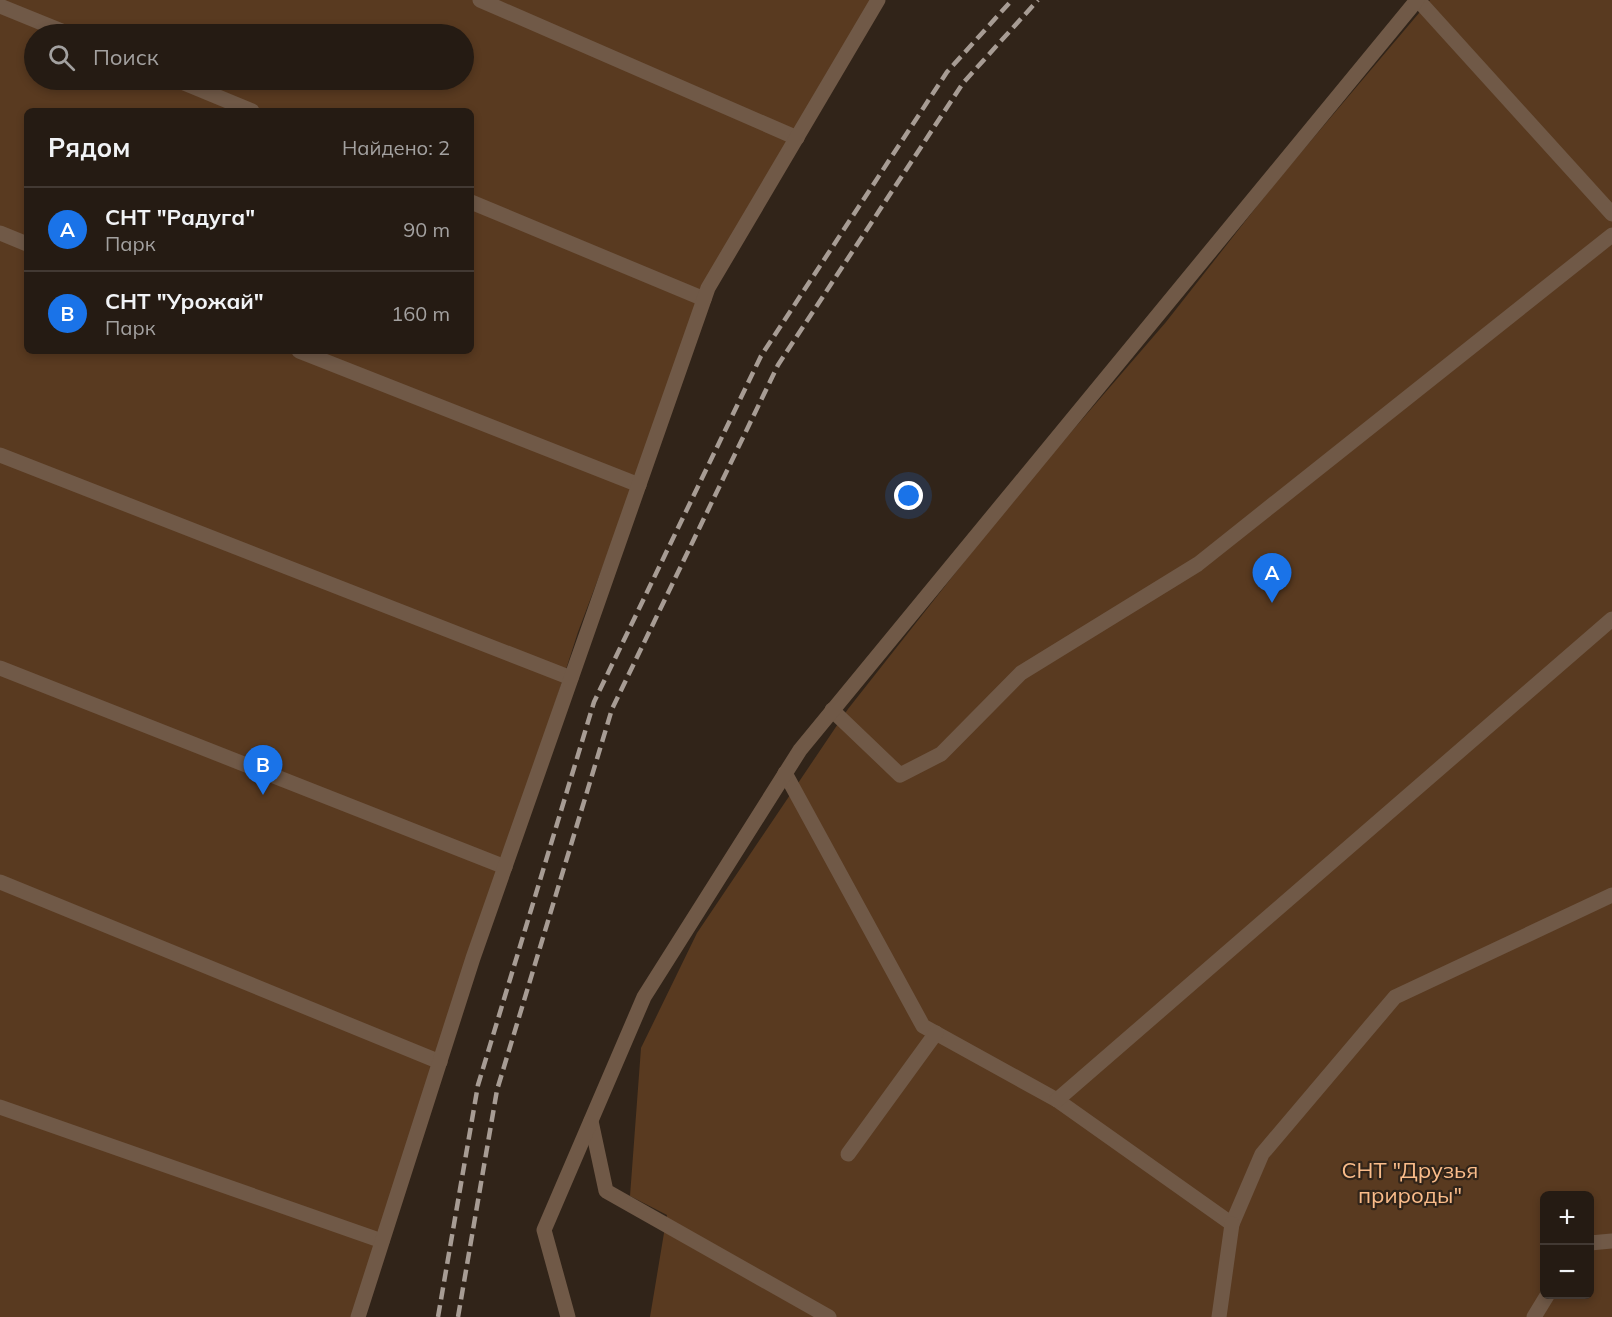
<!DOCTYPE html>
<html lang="ru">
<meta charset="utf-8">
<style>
:root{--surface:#251b13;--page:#2d241c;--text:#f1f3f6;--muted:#a3a1a0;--line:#423933;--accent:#1a73e8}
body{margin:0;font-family:Mulish,sans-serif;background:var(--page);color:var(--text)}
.controls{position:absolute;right:18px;bottom:18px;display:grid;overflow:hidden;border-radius:9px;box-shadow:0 3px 9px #0003}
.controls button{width:54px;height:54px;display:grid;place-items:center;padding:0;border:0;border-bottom:2px solid var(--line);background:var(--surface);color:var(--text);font:30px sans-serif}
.you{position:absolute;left:909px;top:496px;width:21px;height:21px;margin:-15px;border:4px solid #fff;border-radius:50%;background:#1a73e8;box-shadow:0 0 0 9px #1a73e833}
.badge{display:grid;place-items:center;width:39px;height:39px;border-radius:50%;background:var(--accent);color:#fff;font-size:20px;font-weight:700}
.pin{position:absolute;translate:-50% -50px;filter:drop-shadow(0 2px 3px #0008)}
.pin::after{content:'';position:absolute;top:32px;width:21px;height:18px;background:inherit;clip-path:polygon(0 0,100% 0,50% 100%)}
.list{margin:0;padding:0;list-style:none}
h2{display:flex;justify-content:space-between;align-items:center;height:78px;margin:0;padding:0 24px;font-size:26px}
h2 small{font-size:20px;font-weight:400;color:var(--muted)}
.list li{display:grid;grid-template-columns:39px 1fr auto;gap:18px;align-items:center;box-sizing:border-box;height:84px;padding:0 24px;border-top:2px solid var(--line)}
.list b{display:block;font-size:22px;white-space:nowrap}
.list p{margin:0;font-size:20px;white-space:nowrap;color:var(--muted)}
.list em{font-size:20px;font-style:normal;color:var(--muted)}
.icon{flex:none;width:33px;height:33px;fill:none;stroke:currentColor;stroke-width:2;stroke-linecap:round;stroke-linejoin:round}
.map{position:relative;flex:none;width:1612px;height:1317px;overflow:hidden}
.search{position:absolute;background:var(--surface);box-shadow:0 3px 9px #0003;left:24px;top:24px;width:450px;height:66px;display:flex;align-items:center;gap:15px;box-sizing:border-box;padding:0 21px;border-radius:33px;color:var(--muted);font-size:22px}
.panel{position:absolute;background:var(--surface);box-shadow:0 3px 9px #0003;left:24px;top:108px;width:450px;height:246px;border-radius:9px}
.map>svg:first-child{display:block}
.green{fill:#593a20;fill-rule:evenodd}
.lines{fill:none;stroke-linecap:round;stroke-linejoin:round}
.service{stroke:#705947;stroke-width:15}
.minor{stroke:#705947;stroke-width:15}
.rail{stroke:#a79c94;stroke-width:4.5;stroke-dasharray:12 6;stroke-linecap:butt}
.labels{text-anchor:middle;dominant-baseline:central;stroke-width:4.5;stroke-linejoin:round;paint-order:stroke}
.park-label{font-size:22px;fill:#fabc8a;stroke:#312419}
</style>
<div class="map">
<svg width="1612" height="1317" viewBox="0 0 1612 1317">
<rect width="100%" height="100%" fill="#312419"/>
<g class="green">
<path d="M0,0h878l-170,288 -130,344 -220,685h-358zM34,34h430v46h-430zM27,111h444v240h-444z"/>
<path d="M1430,0h182v1317h-962l17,-102 -37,-19 11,-148 56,-115 151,-224 168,-213 150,-174 110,-140zM1544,1196h46v98h-46z"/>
</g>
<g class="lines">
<g class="service">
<polyline points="480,0 797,138"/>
<polyline points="1418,0 1612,214"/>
<polyline points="0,6 69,34"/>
<polyline points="177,80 252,111"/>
<polyline points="471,202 704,299"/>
<polyline points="0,233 27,244"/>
<polyline points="299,351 639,485"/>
<polyline points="0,455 571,678"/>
<polyline points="0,668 505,867"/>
<polyline points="832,710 900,775 941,754 1021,673 1198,564 1612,235"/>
<polyline points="785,773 923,1026 1057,1100 1232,1224 1262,1154 1395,997 1612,895"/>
<polyline points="0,882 440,1062"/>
<polyline points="1057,1100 1612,619"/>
<polyline points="0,1107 382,1241"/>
<polyline points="591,1121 606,1191 829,1317"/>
<polyline points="848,1154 936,1033"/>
<polyline points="1590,1243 1612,1241"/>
<polyline points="358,1317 473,958 708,288 878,0"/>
<polyline points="1219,1317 1232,1224"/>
<polyline points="1534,1317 1548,1294"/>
</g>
<polyline class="minor" points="568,1317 544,1230 644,997 800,750 1417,0"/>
<g class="rail">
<polyline points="438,1317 478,1085 594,702 761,356 947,72 1012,0"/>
<polyline points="458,1317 497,1090 612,709 778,365 963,83 1038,0"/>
</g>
</g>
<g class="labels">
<g class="park-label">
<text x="1410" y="1170">СНТ "Друзья<tspan x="1410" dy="25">природы"</tspan></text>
</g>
</g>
</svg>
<div class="controls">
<button>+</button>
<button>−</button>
</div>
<div class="you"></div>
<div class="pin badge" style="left:1272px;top:603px">A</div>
<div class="pin badge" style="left:263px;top:795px">B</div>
<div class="search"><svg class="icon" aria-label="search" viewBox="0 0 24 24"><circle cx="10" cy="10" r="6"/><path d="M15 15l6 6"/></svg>Поиск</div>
<section class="panel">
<h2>Рядом<small>Найдено: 2</small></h2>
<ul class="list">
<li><span class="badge">A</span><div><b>СНТ &quot;Радуга&quot;</b><p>Парк</p></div><em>90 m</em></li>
<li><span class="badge">B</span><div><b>СНТ &quot;Урожай&quot;</b><p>Парк</p></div><em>160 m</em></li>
</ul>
</section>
</div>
